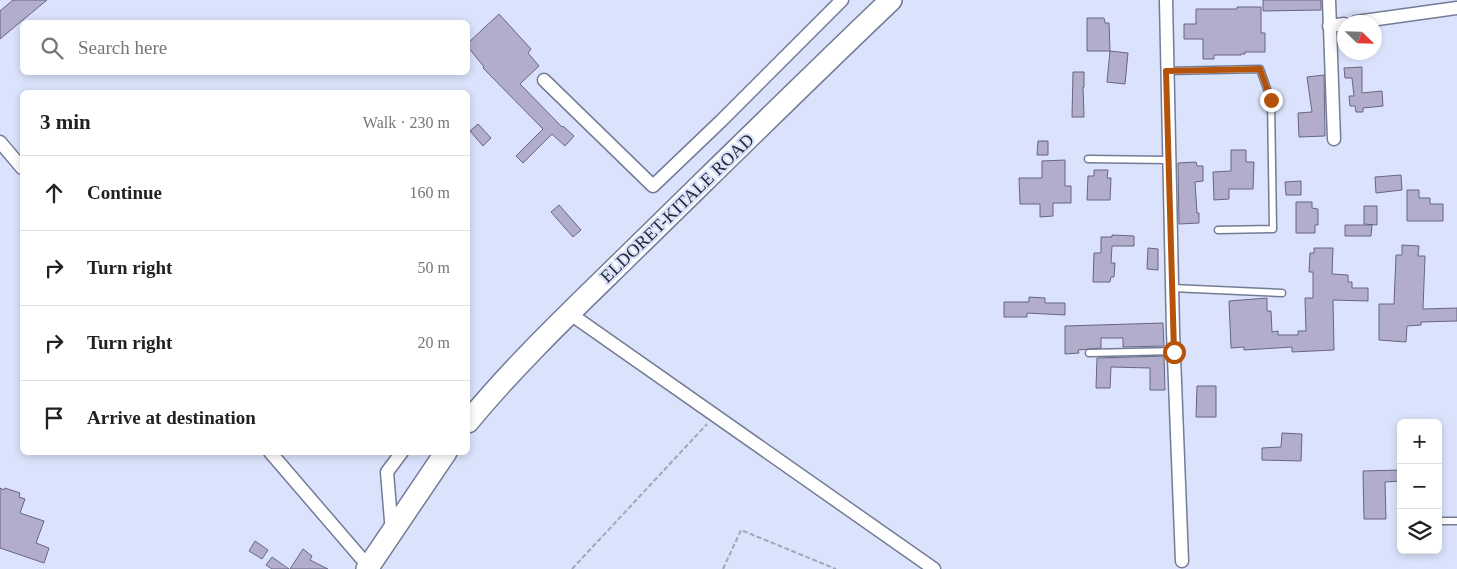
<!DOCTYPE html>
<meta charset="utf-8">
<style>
:root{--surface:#fff;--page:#f2f2f2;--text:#222;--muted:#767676;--line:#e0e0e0}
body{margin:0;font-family:Georgia,serif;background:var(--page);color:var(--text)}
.controls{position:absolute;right:15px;bottom:15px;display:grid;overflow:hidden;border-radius:8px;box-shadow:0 2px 8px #0003}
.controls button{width:45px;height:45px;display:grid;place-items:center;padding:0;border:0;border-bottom:1px solid var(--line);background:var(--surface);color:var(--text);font:25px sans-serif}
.compass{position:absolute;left:1337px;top:15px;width:45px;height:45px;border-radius:50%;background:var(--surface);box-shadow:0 2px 8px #0003;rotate:113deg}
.stop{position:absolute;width:15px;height:15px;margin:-11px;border:4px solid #b45309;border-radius:50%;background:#fff}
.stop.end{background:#b45309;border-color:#fff;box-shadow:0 1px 5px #0008}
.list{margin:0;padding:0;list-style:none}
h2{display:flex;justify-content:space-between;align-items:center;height:65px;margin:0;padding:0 20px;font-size:21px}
h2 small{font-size:16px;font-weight:400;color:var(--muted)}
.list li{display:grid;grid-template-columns:32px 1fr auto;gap:15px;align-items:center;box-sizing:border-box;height:75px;padding:0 20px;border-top:1px solid var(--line)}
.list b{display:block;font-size:19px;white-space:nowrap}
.list em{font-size:16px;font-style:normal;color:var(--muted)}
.icon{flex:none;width:28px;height:28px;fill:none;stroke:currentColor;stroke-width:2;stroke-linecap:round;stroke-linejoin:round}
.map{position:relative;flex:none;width:1457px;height:569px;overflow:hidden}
.search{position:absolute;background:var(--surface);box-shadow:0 2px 8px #0003;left:20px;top:20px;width:450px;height:55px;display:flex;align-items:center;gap:12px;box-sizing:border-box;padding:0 18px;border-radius:8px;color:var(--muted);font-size:19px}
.panel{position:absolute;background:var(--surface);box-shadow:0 2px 8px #0003;left:20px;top:90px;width:450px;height:365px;border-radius:8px}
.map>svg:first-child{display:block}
.building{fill:#b2adcb;stroke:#696580}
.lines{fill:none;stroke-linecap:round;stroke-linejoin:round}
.service-casing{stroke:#737c96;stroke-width:9}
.minor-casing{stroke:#737c96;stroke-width:15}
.trunk-casing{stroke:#737c96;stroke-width:24}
.path{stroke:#9fa6ba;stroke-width:2;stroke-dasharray:5 2.5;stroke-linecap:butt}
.service{stroke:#fff;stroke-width:6}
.minor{stroke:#fff;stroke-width:12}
.trunk{stroke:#fff;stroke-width:21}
.route{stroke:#b45309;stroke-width:6}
.labels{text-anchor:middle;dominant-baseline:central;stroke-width:4.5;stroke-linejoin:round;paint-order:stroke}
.street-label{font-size:18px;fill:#242833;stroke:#dae3fb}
</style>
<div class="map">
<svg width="1457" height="569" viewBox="0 0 1457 569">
<rect width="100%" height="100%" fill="#dae3fb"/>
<g class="building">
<polygon points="13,0 47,0 0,39 0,11"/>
<polygon points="1263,0 1321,0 1321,10 1263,11"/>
<polygon points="1237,7 1261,7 1261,33 1265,33 1265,52 1245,52 1245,54 1241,54 1241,55 1214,55 1214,59 1203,59 1203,39 1184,39 1184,24 1196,24 1196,9 1237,9"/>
<polygon points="499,14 531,49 528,53 539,66 520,84 562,127 563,126 574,136 565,146 552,134 523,163 516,156 543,129 483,68 484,67 468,47 468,43"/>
<polygon points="1087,18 1104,18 1105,23 1109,23 1110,51 1087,51"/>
<polygon points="1110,51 1128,53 1125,84 1107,82"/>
<polygon points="1362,67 1362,93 1382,91 1383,106 1363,108 1363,112 1356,112 1355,106 1350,106 1349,96 1354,96 1352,78 1345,78 1344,68"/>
<polygon points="1073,72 1084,72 1084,87 1083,87 1084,117 1072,117"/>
<polygon points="1324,75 1325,136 1299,137 1298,113 1312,112 1307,77"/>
<polygon points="478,124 491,138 483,146 470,131"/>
<polygon points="1038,141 1048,141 1048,155 1037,155"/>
<polygon points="1231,150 1246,150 1246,162 1254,162 1253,189 1229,189 1229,199 1214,200 1213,172 1231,171"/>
<polygon points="1065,160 1065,186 1071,186 1071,203 1053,203 1053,216 1040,217 1040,204 1020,204 1019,178 1042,178 1042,161"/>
<polygon points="1196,162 1197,166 1203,166 1203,181 1195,182 1197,213 1199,213 1199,223 1179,224 1178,163"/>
<polygon points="1094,170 1108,170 1107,178 1111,178 1110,200 1087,200 1088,176 1094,176"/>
<polygon points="1401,175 1402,190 1376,193 1375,177"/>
<polygon points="1301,181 1301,195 1286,195 1285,182"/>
<polygon points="1407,190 1419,190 1419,198 1430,198 1430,204 1443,204 1443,221 1407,221"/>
<polygon points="1296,202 1312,202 1312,208 1318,209 1318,225 1315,225 1315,233 1296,233"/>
<polygon points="559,205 581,230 573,237 551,212"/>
<polygon points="1364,206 1377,206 1377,225 1364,224"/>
<polygon points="1345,225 1372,225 1371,236 1345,236"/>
<polygon points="1112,235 1134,236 1134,246 1112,246 1111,263 1115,263 1114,277 1111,277 1110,282 1093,282 1094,253 1101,253 1101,237 1112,237"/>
<polygon points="1402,245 1419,246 1418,256 1425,256 1423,309 1457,308 1457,321 1421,322 1421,325 1407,326 1406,342 1379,340 1379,304 1394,304 1396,255 1402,255"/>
<polygon points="1148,248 1158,249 1158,270 1147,269"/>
<polygon points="1314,248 1333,248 1332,274 1348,275 1348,282 1352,282 1352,288 1368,288 1368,301 1333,300 1334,350 1292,352 1292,347 1244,350 1244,347 1231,348 1229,301 1267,298 1267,311 1271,311 1272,332 1278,331 1278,335 1298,335 1298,331 1306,331 1305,298 1313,298 1313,272 1309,272 1310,253 1314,253"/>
<polygon points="1029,297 1045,298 1045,303 1065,303 1065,315 1027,313 1027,317 1004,317 1004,302 1029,302"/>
<polygon points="1163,323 1164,346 1123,347 1123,338 1101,338 1101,348 1078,350 1079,353 1065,354 1065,326"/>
<polygon points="1164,356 1165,390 1150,390 1150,368 1111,367 1110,388 1096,388 1097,358"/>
<polygon points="1197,386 1216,386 1216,417 1196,417"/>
<polygon points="1282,433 1302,434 1301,461 1262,460 1262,448 1281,447"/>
<polygon points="1401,470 1401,481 1385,482 1386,519 1364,519 1363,471"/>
<polygon points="0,488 4,490 5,488 20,493 19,497 25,499 20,513 44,521 36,543 49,548 44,563 0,548"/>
<polygon points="255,541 268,550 262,559 249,551"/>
<polygon points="303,549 312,556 310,560 328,569 290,569"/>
<polygon points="272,557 289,569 272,569 266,565"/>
</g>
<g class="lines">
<defs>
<g id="service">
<polyline points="1166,71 1260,69 1271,100 1273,229 1218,230"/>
<polyline points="1088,159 1168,160"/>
<polyline points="1172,288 1282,293"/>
<polyline points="1089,353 1174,351"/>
<polyline points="1438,521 1457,521"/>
</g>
<g id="minor">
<polyline points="1166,0 1173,331 1182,561"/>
<polyline points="1329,0 1334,139"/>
<polyline points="1356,22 1457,8"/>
<polyline points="1329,26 1344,24"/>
<polyline points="544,80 653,186 721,121 842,0"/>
<polyline points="0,142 22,168"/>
<polyline points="569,313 934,569"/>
<polyline points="270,452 368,566"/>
<polyline points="392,533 387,472 402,452"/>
</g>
<g id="trunk">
<path d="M468,422c51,-62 111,-118 168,-174 85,-83 169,-166 255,-248"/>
<polyline points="367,569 446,452"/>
</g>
</defs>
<use href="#service" class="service-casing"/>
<use href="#minor" class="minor-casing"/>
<use href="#trunk" class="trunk-casing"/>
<g class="path">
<polyline points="572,569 707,424"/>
<polyline points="723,569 741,530 836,569"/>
</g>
<use href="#service" class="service"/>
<use href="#minor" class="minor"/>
<use href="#trunk" class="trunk"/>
</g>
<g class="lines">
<polyline class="route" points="1174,352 1166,71 1260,69 1271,100"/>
</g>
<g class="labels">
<g class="street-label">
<text transform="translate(677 208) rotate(-44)">ELDORET-KITALE ROAD</text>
</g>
</g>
</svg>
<div class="controls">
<button>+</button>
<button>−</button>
<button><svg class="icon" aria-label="layers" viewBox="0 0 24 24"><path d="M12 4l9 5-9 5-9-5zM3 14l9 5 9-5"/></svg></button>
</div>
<svg class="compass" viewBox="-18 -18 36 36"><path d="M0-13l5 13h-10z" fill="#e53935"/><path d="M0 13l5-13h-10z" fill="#767676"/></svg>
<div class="stop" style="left:1174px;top:352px"></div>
<div class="stop end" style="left:1271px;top:100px"></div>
<div class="search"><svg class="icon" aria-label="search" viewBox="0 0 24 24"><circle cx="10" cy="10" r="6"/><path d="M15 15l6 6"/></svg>Search here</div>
<section class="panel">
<h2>3 min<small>Walk · 230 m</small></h2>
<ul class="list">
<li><svg class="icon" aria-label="ahead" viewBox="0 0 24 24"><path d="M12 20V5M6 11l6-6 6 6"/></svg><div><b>Continue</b></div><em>160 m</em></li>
<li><svg class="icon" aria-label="right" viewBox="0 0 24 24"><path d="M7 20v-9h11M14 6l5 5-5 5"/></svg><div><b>Turn right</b></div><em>50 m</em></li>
<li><svg class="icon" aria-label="right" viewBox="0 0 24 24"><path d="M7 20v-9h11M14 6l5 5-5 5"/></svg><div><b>Turn right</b></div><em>20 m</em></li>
<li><svg class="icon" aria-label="arrive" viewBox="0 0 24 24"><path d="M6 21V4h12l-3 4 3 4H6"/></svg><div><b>Arrive at destination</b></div></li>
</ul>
</section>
</div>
